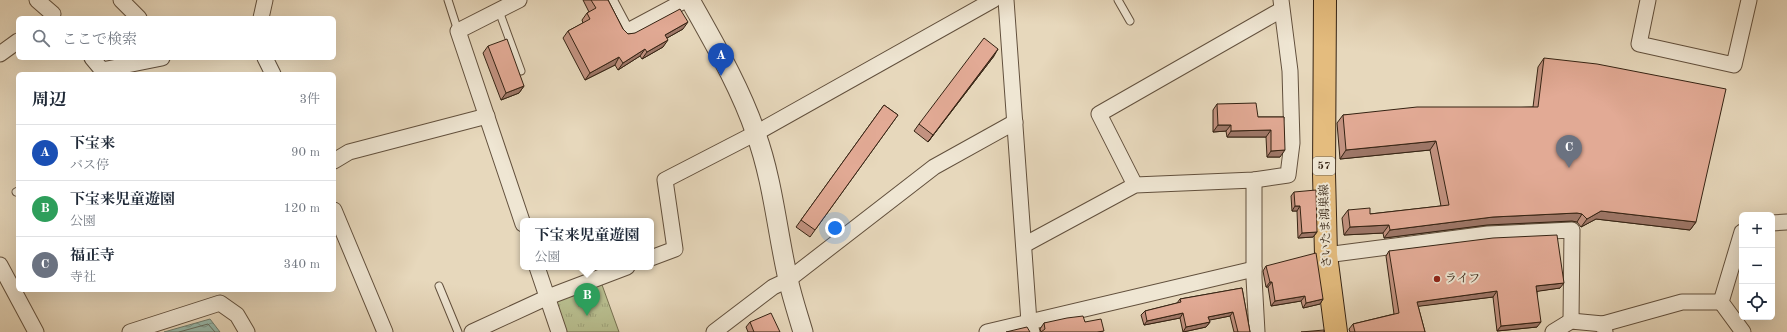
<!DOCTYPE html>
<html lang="ja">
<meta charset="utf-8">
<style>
:root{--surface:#fff;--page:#f6f6f7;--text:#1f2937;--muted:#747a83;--line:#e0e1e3;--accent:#d93025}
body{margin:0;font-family:"Old Standard TT","Noto Serif JP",serif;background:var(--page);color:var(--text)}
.controls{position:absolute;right:12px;bottom:12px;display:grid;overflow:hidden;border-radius:6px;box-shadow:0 4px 16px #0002}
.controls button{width:36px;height:36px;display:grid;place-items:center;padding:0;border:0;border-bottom:1px solid var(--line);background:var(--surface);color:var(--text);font:20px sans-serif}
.you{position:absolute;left:835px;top:228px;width:14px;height:14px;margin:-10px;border:3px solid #fff;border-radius:50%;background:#1a73e8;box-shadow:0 0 0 6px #1a73e833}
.badge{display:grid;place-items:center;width:26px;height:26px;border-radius:50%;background:var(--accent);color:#fff;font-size:13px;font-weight:700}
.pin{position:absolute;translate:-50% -33px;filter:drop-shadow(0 1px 2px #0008)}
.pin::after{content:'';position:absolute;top:21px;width:14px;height:12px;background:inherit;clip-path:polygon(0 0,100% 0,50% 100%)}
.popup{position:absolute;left:520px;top:218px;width:134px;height:52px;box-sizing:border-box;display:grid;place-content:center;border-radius:6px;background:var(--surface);filter:drop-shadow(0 1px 3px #0005);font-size:13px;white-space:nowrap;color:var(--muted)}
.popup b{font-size:15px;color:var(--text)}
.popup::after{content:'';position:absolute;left:50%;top:100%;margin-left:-8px;border:8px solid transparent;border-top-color:var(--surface)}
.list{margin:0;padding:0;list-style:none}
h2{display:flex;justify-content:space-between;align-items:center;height:52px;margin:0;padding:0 16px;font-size:17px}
h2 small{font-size:13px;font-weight:400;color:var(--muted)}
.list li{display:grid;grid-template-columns:26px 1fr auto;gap:12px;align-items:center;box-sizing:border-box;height:56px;padding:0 16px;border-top:1px solid var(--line)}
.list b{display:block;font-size:15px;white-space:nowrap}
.list p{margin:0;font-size:13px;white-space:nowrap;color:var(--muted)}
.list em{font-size:13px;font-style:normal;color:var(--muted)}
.icon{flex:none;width:22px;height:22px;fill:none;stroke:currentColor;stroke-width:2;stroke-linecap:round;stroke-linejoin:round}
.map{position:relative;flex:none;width:1787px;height:332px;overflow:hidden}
.search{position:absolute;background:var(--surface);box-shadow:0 4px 16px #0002;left:16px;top:16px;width:320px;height:44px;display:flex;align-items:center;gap:10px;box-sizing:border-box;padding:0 14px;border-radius:6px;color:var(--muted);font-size:15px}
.panel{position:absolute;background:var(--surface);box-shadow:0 4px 16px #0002;left:16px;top:72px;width:320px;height:220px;border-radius:6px}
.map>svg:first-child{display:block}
.grass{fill:url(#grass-tufts);stroke:#767051}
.water{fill:url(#water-waves);stroke:#707e6f}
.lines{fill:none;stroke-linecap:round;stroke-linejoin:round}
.shore{stroke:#666e60;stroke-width:1}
.service-casing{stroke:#62503d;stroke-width:9}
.minor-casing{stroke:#62503d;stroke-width:17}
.tertiary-casing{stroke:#62503d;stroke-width:21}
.primary-casing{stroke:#352313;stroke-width:24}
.service{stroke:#efe6d3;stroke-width:7}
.minor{stroke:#efe6d3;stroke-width:15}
.tertiary{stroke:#efe6d3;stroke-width:19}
.primary{stroke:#e4bc7e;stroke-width:22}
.wall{fill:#c29280;stroke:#352313}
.shaded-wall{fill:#9e7768;stroke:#352313}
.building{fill:#e2aa95;stroke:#352313}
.poi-dot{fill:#8f2418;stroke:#efe6d3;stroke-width:1.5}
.labels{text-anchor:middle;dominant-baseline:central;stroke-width:4;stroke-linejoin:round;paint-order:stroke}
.shield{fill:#efe6d3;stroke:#6d5e4d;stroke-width:1}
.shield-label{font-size:11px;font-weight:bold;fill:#352313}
.street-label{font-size:12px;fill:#352313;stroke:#efe6d3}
.poi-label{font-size:12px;fill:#352313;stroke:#efe6d3;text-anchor:start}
</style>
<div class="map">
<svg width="1787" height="332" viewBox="0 0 1787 332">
<defs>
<pattern id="grass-tufts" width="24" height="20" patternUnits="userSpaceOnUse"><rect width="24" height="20" fill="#b8be8f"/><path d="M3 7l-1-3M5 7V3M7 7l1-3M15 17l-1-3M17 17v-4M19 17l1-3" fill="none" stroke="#9fa37a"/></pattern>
<pattern id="water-waves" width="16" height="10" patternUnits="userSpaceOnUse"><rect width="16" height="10" fill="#97baad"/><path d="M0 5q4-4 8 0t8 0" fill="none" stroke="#7c978c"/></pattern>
</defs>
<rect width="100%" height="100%" fill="#e7d8bc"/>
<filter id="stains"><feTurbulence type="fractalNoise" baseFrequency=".005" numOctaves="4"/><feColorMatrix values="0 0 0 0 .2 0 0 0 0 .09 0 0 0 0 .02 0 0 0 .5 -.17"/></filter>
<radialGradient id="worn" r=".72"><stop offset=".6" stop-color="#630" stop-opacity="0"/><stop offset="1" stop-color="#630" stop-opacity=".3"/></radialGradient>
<polygon class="grass" points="601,282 619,332 565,332 555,300"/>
<polygon class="water" points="210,319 220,332 164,332"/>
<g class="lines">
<polyline class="shore" points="179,332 208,324 215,332"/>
<defs>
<g id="service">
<polyline points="448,0 458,31"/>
<polyline points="1118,0 1130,21"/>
<polyline points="499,11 521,71"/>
<polyline points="16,192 18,191"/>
<polyline points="439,286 458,332"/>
</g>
<g id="minor">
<polyline points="37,0 53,14"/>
<polyline points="121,0 139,18"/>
<polyline points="519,0 458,31 523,224"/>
<polyline points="609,0 626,32 686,0"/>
<polyline points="1006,0 1029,322 1032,332"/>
<polyline points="1648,0 1639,44 1734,65 1749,0"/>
<polyline points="261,18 265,0"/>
<polyline points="0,54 18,41"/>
<polyline points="92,58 102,70 162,58"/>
<polyline points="265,58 273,74"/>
<polyline points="334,161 349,152 487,116"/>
<polyline points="1254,180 1254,278 1257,332"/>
<polyline points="1135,185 1099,114 1281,10"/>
<polyline points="334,210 385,332"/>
<polyline points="1772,223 1787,222"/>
<polyline points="1742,232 1721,302 1743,332"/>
<polyline points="1024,245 1135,185 1254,180 1288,175 1292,143 1290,71 1281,0"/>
<polyline points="1326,255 1488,234 1572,230 1571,321"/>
<polyline points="651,258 675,249 665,180 756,133 993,0"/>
<polyline points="0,265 36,332"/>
<polyline points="537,267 559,332"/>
<polyline points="1603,324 1682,302 1721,302"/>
<polyline points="130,332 220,303 237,315 247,332"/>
<polyline points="472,332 548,297 627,267"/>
<polyline points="714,332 773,287 788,280 934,167 1015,122"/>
<polyline points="987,332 1254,269"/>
<polyline points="1553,332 1571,321 1603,324 1605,332"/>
</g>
<path id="tertiary" d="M690,0c24,43 50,87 66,134 17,47 21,97 32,145 4,18 10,36 15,53"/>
<polyline id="primary" points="1325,0 1324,174 1326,255 1336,332"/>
</defs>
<use href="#service" class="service-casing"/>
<use href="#minor" class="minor-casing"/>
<use href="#tertiary" class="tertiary-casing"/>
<use href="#primary" class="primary-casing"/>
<use href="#service" class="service"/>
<use href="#minor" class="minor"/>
<use href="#tertiary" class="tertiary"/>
<use href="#primary" class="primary"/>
</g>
<g class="wall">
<polygon points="583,0 608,0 623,29 628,34 683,29 667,38 663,47 642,59 640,56 618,70 615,65 585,80 563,38 568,31 583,23 582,20 587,13 589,12"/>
<polygon points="488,46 524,86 519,93 501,100 483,53"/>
<polygon points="994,56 928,142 914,131 919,124"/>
<polygon points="1544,58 1696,222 1690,230 1596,219 1581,227 1577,222 1572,221 1487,225 1384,238 1383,233 1344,235 1342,218 1348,210 1370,214 1441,206 1430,150 1340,159 1337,123 1343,115 1533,107 1538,67"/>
<polygon points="1217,104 1258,117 1284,117 1280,157 1267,157 1266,137 1227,137 1226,131 1213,132 1213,110"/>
<polygon points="884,105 898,115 810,237 796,227"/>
<polygon points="1294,192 1317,232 1313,237 1298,238 1297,211 1292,211 1291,196"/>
<polygon points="1389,251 1560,288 1537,291 1537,327 1497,331 1493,297 1418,306 1425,332 1350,332 1349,329 1353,324 1394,314 1386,256"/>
<polygon points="1266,266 1323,299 1320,304 1303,308 1301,301 1271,306 1268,287 1266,287 1263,271"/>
<polygon points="1242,288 1250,332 1234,332 1230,316 1209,320 1210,322 1206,327 1183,332 1180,318 1144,325 1141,315 1145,311 1177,303 1180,299"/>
<polygon points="750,322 780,332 748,332 746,327"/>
<polygon points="1085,322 1103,332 1041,332 1040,329 1044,323"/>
</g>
<g class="shaded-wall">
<polygon points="688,22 683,29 660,42 665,35"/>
<polygon points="668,40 663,47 642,59 647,52"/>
<polygon points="645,49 640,56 618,70 623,63"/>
<polygon points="998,49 994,56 928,142 933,135"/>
<polygon points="619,57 615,65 585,80 590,73"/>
<polygon points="524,86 519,93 501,100 506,93"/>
<polygon points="1218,125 1231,125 1226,131 1213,132"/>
<polygon points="1271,130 1266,137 1227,137 1231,131"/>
<polygon points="1436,141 1430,150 1340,159 1346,150"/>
<polygon points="1285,150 1280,157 1267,157 1271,151"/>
<polygon points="1295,206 1300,206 1297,211 1292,211"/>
<polygon points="1601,211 1696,222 1690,230 1596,219 1581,227 1587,219"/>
<polygon points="1577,213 1582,214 1577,222 1572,221 1487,225 1384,238 1390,230 1493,217"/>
<polygon points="1389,225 1383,233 1344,235 1350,227"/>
<polygon points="1317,232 1313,237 1298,238 1302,233"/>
<polygon points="1270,282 1272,282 1268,287 1266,287"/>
<polygon points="1564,283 1560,288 1533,292 1536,286"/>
<polygon points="1497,291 1493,297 1413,307 1417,302"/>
<polygon points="1305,296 1301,301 1271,306 1275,301"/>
<polygon points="1323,299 1320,304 1303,308 1306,303"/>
<polygon points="1233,312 1230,316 1205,321 1208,317"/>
<polygon points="1183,313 1180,318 1144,325 1147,321"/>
<polygon points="1210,322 1206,327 1183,332 1186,327"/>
<polygon points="1541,322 1537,327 1497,331 1501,326"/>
</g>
<g class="building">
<polygon points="591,0 608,0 623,29 628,34 635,33 680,9 688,22 665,35 668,40 647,52 645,49 623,63 619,57 590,73 568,31 590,19 587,13 596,8"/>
<polygon points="984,38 998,49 933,135 919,124"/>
<polygon points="507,39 524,86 506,93 488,46"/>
<polygon points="1544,58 1597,64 1726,89 1696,222 1601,211 1587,219 1582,214 1577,213 1493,217 1390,230 1389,225 1350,227 1348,210 1370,208 1370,214 1449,205 1436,141 1346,150 1343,115 1417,107 1538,107"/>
<polygon points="1256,103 1258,117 1284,117 1285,150 1271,151 1271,130 1231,131 1231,125 1218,125 1217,104"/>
<polygon points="884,105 898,115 815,230 801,220"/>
<polygon points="1316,190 1317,232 1302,233 1300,206 1295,206 1294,192"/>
<polygon points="1557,235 1564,283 1536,286 1541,322 1501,326 1497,291 1417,302 1425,332 1355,332 1353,324 1399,313 1389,251 1493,238"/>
<polygon points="1316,253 1323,299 1306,303 1305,296 1275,301 1272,282 1270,282 1266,266"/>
<polygon points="1242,288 1250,332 1238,332 1233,312 1208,317 1210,322 1186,327 1183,313 1147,321 1145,311 1181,302 1180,299"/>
<polygon points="771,313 780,332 754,332 750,322"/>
<polygon points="1083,316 1085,322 1101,319 1104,331 1097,332 1041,332 1045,329 1044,323 1067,318"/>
<polygon points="1027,327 1030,332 1006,332"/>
<polygon points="1324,330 1324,332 1301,332"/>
</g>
<circle class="poi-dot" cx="1437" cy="279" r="4"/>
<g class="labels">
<rect class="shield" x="1313" y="157" width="22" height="18" rx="3"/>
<g class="shield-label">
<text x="1324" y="166">57</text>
</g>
<g class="street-label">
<text transform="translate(1326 226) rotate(-92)">さいたま鴻巣線</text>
</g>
<g class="poi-label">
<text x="1445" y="279">ライフ</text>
</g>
</g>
<rect width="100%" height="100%" filter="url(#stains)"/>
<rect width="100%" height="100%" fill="url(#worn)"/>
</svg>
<div class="controls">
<button>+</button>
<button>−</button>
<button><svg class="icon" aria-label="locate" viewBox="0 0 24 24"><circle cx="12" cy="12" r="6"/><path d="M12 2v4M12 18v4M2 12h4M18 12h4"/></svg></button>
</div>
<div class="you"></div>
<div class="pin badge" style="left:721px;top:76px;background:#1a4fb4">A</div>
<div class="pin badge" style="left:587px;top:316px;background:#2e9e5b">B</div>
<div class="popup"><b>下宝来児童遊園</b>公園</div>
<div class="pin badge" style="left:1569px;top:168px;background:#6b7280">C</div>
<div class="search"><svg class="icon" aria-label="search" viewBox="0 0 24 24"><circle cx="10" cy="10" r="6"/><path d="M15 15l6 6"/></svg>ここで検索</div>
<section class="panel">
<h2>周辺<small>3件</small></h2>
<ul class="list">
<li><span class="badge" style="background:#1a4fb4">A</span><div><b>下宝来</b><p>バス停</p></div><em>90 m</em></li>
<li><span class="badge" style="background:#2e9e5b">B</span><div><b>下宝来児童遊園</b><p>公園</p></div><em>120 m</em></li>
<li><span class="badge" style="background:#6b7280">C</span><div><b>福正寺</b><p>寺社</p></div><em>340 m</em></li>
</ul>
</section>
</div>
